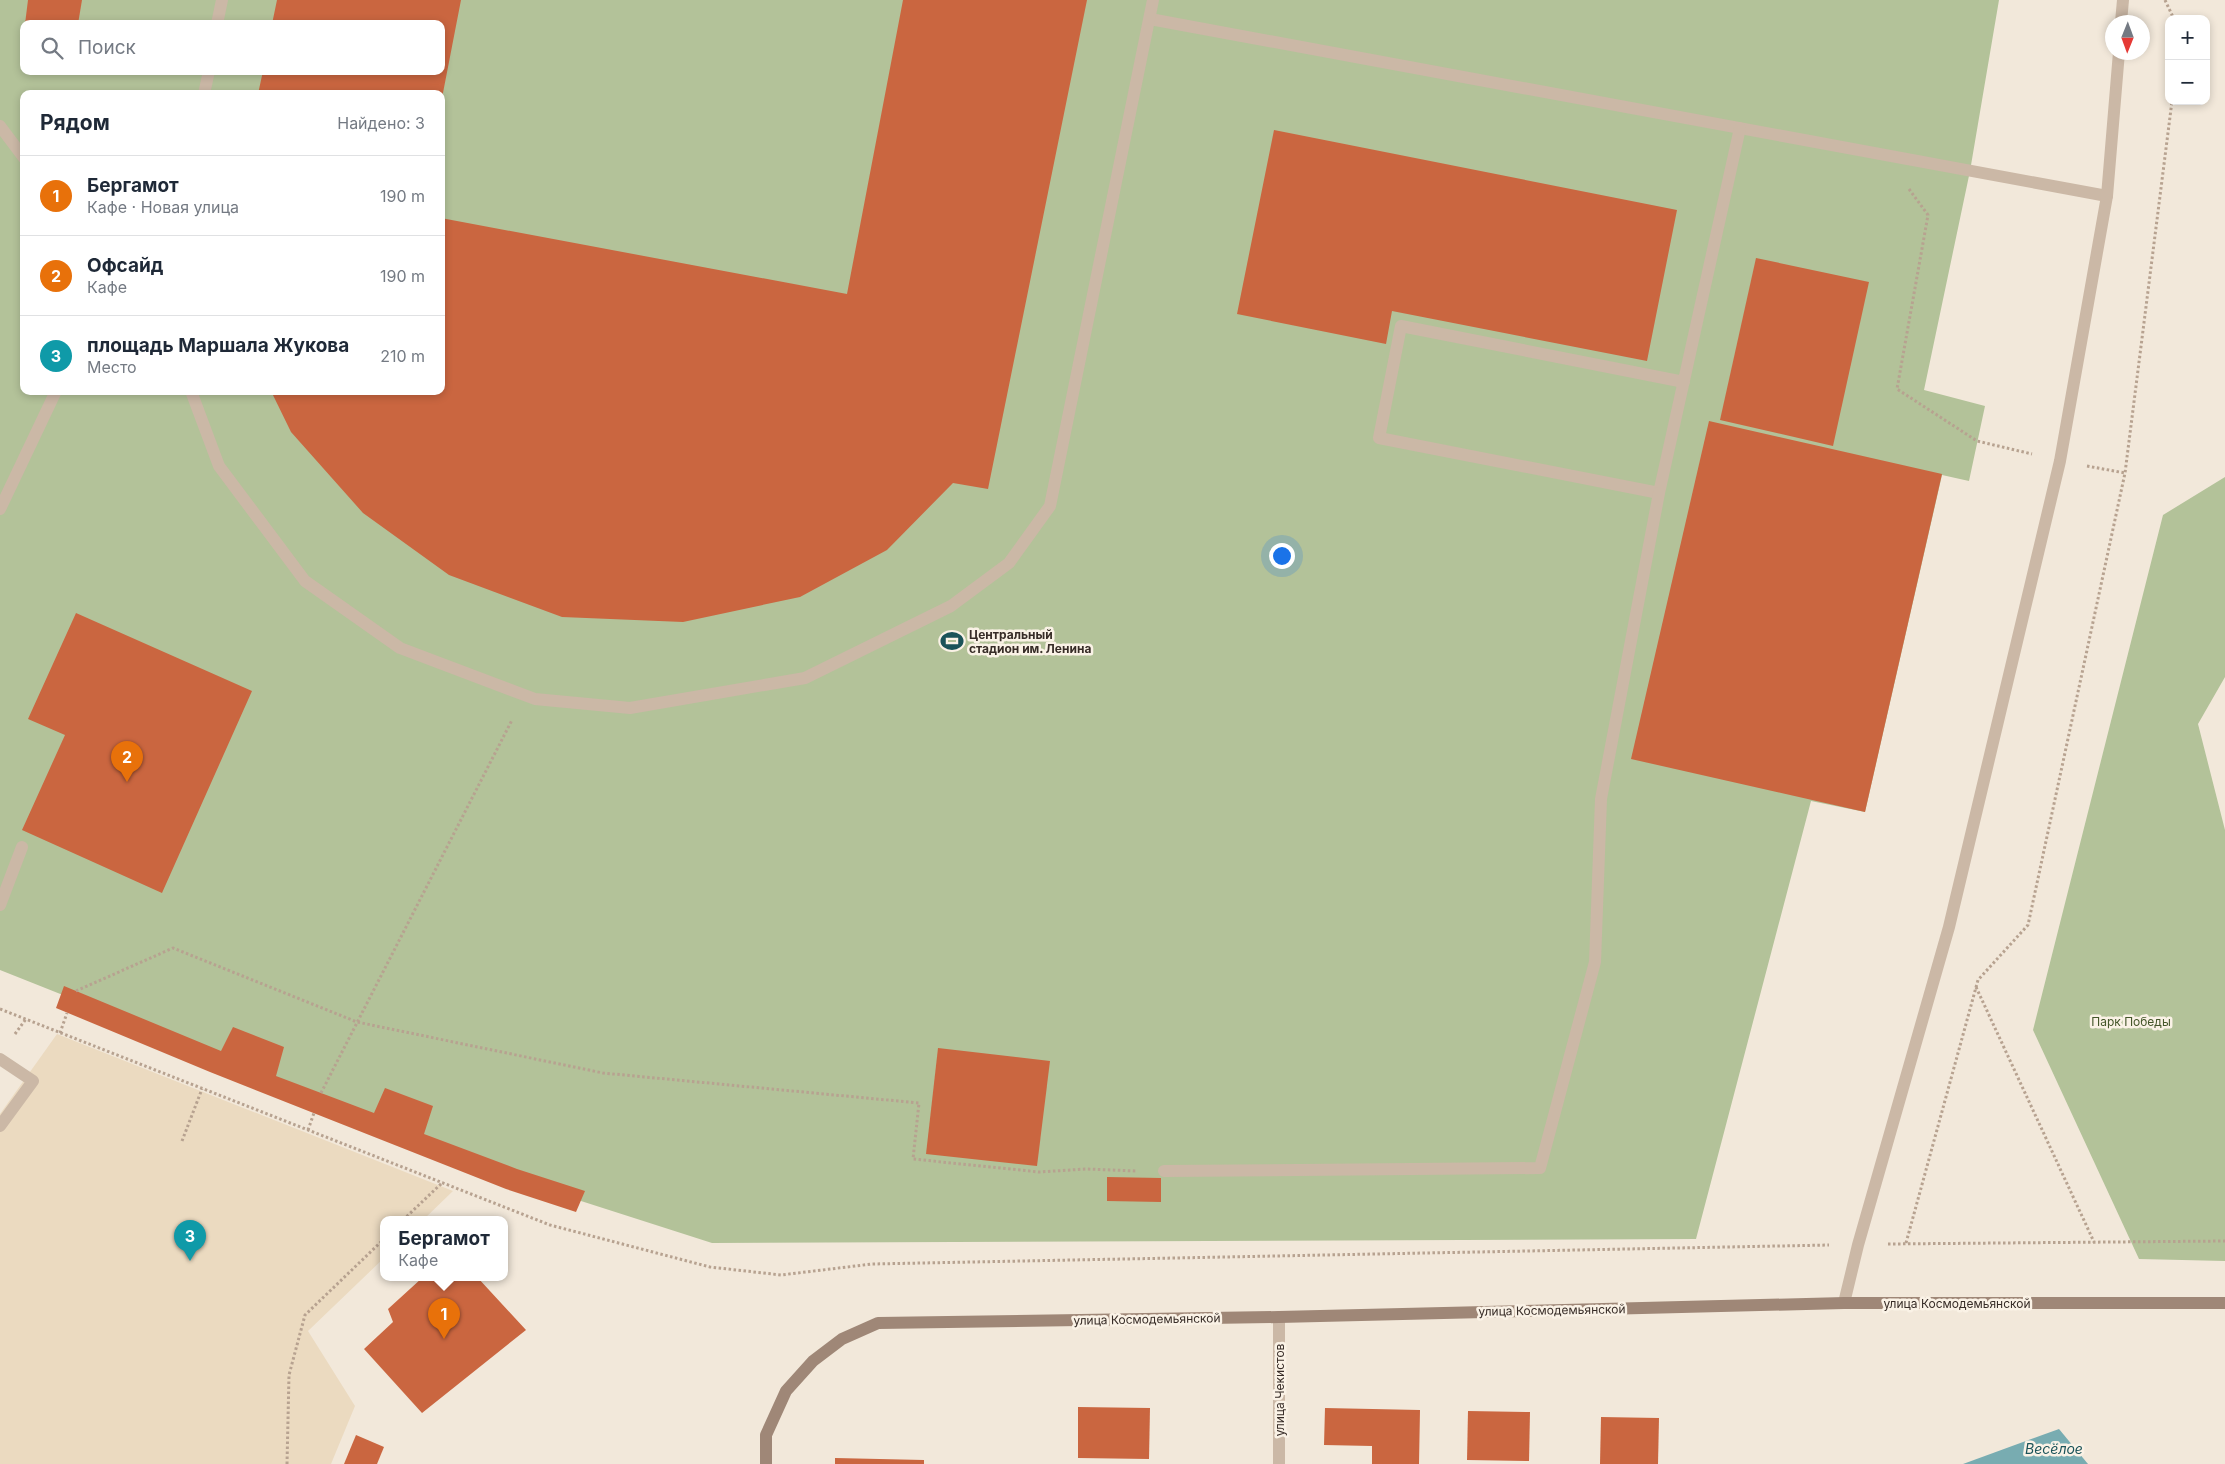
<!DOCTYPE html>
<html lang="ru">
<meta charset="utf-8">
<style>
:root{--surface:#fff;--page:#f6f6f7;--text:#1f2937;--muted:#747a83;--line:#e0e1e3;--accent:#d93025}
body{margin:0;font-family:Inter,sans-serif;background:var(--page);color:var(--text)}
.controls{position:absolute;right:15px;top:15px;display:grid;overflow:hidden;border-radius:10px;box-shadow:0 2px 8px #0003}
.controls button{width:45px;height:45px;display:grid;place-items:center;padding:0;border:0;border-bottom:1px solid var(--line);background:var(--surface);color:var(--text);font:25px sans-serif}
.compass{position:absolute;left:2105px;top:15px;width:45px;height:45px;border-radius:50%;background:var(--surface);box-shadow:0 2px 8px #0003;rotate:181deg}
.you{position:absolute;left:1281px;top:555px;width:18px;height:18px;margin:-12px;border:4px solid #fff;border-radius:50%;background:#1a73e8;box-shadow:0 0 0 8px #1a73e833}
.badge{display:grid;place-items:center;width:32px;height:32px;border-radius:50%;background:var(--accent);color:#fff;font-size:16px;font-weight:700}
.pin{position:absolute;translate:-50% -41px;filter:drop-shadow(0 1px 2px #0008)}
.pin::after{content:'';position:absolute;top:26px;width:18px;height:15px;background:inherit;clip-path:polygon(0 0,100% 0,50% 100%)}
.popup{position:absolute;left:380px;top:1216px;width:128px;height:65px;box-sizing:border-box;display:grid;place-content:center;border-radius:10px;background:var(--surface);filter:drop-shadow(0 1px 4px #0005);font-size:16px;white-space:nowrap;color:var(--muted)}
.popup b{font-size:19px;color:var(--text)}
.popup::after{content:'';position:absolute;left:50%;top:100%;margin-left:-10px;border:10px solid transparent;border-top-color:var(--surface)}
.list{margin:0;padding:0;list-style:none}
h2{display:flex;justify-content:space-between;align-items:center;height:65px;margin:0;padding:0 20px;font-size:21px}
h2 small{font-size:16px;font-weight:400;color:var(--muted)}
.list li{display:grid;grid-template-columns:32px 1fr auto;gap:15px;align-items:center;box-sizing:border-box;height:80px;padding:0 20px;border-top:1px solid var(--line)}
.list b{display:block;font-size:19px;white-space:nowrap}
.list p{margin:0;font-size:16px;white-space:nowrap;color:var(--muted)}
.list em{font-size:16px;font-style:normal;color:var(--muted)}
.icon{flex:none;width:28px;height:28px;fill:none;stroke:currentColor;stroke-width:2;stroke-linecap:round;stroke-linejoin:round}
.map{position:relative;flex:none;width:2225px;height:1464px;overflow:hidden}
.search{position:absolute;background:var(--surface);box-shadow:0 2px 8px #0003;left:20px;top:20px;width:425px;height:55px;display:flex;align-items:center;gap:12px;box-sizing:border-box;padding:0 18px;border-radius:10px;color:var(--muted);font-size:19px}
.panel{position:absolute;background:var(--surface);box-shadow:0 2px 8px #0003;left:20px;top:90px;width:425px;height:305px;border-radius:10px}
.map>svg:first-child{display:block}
.green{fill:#b3c299;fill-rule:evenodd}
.plaza{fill:#ebdac0}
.water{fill:#78acb1}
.building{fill:#ca6640}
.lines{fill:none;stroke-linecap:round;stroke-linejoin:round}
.path{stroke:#b7a290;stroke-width:3;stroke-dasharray:2.5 2.5;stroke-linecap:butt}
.lane{stroke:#cbb8a6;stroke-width:12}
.street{stroke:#cbb8a6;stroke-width:12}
.secondary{stroke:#9f8777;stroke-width:12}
.labels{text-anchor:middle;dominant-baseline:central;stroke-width:5;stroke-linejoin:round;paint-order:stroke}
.poi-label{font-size:12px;font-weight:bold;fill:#372c27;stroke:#faf2e6;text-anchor:start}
.park-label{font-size:12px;fill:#44562a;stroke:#faf2e6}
.street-label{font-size:12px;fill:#372c27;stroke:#faf2e6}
.water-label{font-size:14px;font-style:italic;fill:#1b5359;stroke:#faf2e6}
</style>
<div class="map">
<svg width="2225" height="1464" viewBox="0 0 2225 1464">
<rect width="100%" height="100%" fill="#f2e8da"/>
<g class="green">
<path d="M0,0h1999l-29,171 -46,219 61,16 -16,75 -27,-6 -77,337 -54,-11 -115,438 -984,4 -131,-42 -581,-231zM24,24h417v47h-417zM24,94h417v297h-417z"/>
<polygon points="2225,477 2225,677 2198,724 2225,830 2225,1261 2139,1259 2033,1030 2163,515"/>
</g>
<polygon class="plaza" points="57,1034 453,1191 423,1220 384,1220 384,1258 308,1331 355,1406 331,1464 0,1464 0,1114"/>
<polygon class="water" points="2059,1429 2088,1464 1963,1464"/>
<g class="building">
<polygon points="28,0 82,0 78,24 25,24"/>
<polygon points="277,0 461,0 442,98 441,94 258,94 263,71 441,71 441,24 272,24"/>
<polygon points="903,0 1087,0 988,489 953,483 887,550 800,597 683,622 562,617 449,575 363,513 291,432 271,391 441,391 441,218 847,294"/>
<polygon points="1274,130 1677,210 1647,361 1392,311 1386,344 1237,314"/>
<polygon points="1756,258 1869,282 1833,446 1720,420"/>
<polygon points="1709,421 1942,474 1865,812 1631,759"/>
<polygon points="76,613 252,691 162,893 22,830 65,735 28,719"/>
<polygon points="64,986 221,1051 233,1027 284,1047 276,1076 374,1113 385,1088 433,1106 424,1134 517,1169 585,1191 576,1212 506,1189 210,1072 56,1008"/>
<polygon points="938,1048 1050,1061 1037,1166 926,1154"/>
<polygon points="1107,1177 1161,1178 1161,1202 1107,1201"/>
<polygon points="422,1278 478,1278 526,1330 422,1413 364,1349 393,1322 388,1309"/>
<polygon points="1078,1407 1150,1408 1149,1459 1078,1458"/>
<polygon points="1325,1408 1420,1410 1419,1464 1372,1464 1372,1446 1324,1445"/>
<polygon points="1468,1411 1530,1412 1529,1461 1467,1460"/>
<polygon points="1601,1417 1659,1418 1658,1464 1600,1464"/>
<polygon points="356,1435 384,1447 377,1464 344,1464"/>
<polygon points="835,1458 924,1460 924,1464 835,1464"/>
</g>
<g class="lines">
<g class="path">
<polyline points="2165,0 2174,19"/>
<polyline points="1909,189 1928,215 1897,389 1977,441 2032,454"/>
<polyline points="2087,466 2125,473"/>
<polyline points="1976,987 2094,1242"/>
<polyline points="76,991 173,948 357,1022 603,1073 919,1103 913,1159 1039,1172 1086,1169 1136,1171"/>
<polyline points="0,1009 550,1225 710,1267 781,1275 872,1264 1829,1245"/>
<polyline points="60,1033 67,1013"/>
<polyline points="15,1034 26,1019"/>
<polyline points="321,1093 512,720"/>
<polyline points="308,1130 314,1113"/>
<polyline points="182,1141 202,1089"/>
<polyline points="403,1220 443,1182"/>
<polyline points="1906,1243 1978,980 2028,925 2125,473 2172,101"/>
<polyline points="1888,1244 2225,1241"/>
<polyline points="287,1464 289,1375 305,1315 384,1239"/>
</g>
<g class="lane">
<polyline points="1150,19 2107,196"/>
<polyline points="2121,22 2123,0"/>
<polyline points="217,24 222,0"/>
<polyline points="204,94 209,71"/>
<polyline points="0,126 24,158"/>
<polyline points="1684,382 1401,326 1379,438 1659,493 1740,128"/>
<polyline points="191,391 219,466 305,581 400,648 535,699 630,708 805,678 951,606 1009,563 1050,506 1153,0"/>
<polyline points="0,509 56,391"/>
<polyline points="0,905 22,847"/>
<polyline points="0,1059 33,1081 0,1126"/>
<polyline points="1164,1171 1540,1168 1595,962 1601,799 1659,493"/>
<polyline points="1844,1303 1858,1245 1949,927 2060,461 2107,196 2119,52"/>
</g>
<polyline class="street" points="1279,1464 1279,1317"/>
<polyline class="secondary" points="766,1464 766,1435 786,1391 813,1361 842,1339 878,1323 1279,1317 1844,1303 2225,1303"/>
</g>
<defs>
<symbol id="stadium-bare" viewBox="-9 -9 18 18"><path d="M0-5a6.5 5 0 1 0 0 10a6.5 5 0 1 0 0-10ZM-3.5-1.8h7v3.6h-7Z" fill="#1b5359" stroke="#faf2e6" stroke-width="2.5" paint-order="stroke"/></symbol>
</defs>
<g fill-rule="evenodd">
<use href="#stadium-bare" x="936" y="625" width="32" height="32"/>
</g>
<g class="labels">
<g class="poi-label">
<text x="969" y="634">Центральный<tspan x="969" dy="14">стадион им. Ленина</tspan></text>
</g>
<g class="park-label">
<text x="2131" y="1021">Парк Победы</text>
</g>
<g class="street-label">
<text x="1957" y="1303">улица Космодемьянской</text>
<text transform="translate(1552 1310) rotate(-1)">улица Космодемьянской</text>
<text transform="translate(1147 1319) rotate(-1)">улица Космодемьянской</text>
<text transform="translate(1279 1390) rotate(-90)">улица Чекистов</text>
</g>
<g class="water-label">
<text x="2054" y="1448">Весёлое</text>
</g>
</g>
</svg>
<div class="controls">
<button>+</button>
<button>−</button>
</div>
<svg class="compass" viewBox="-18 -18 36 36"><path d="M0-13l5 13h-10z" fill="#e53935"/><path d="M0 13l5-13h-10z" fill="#747a83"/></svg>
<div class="you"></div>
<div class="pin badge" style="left:444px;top:1339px;background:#e8710a">1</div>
<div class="popup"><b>Бергамот</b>Кафе</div>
<div class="pin badge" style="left:127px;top:782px;background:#e8710a">2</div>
<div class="pin badge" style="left:190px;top:1261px;background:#0f9aa8">3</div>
<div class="search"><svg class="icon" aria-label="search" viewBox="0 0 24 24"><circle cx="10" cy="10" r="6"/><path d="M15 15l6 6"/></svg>Поиск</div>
<section class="panel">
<h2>Рядом<small>Найдено: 3</small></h2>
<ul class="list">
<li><span class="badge" style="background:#e8710a">1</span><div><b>Бергамот</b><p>Кафе · Новая улица</p></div><em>190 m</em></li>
<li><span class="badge" style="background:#e8710a">2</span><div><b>Офсайд</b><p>Кафе</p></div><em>190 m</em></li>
<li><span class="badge" style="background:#0f9aa8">3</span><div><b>площадь Маршала Жукова</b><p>Место</p></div><em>210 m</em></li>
</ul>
</section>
</div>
